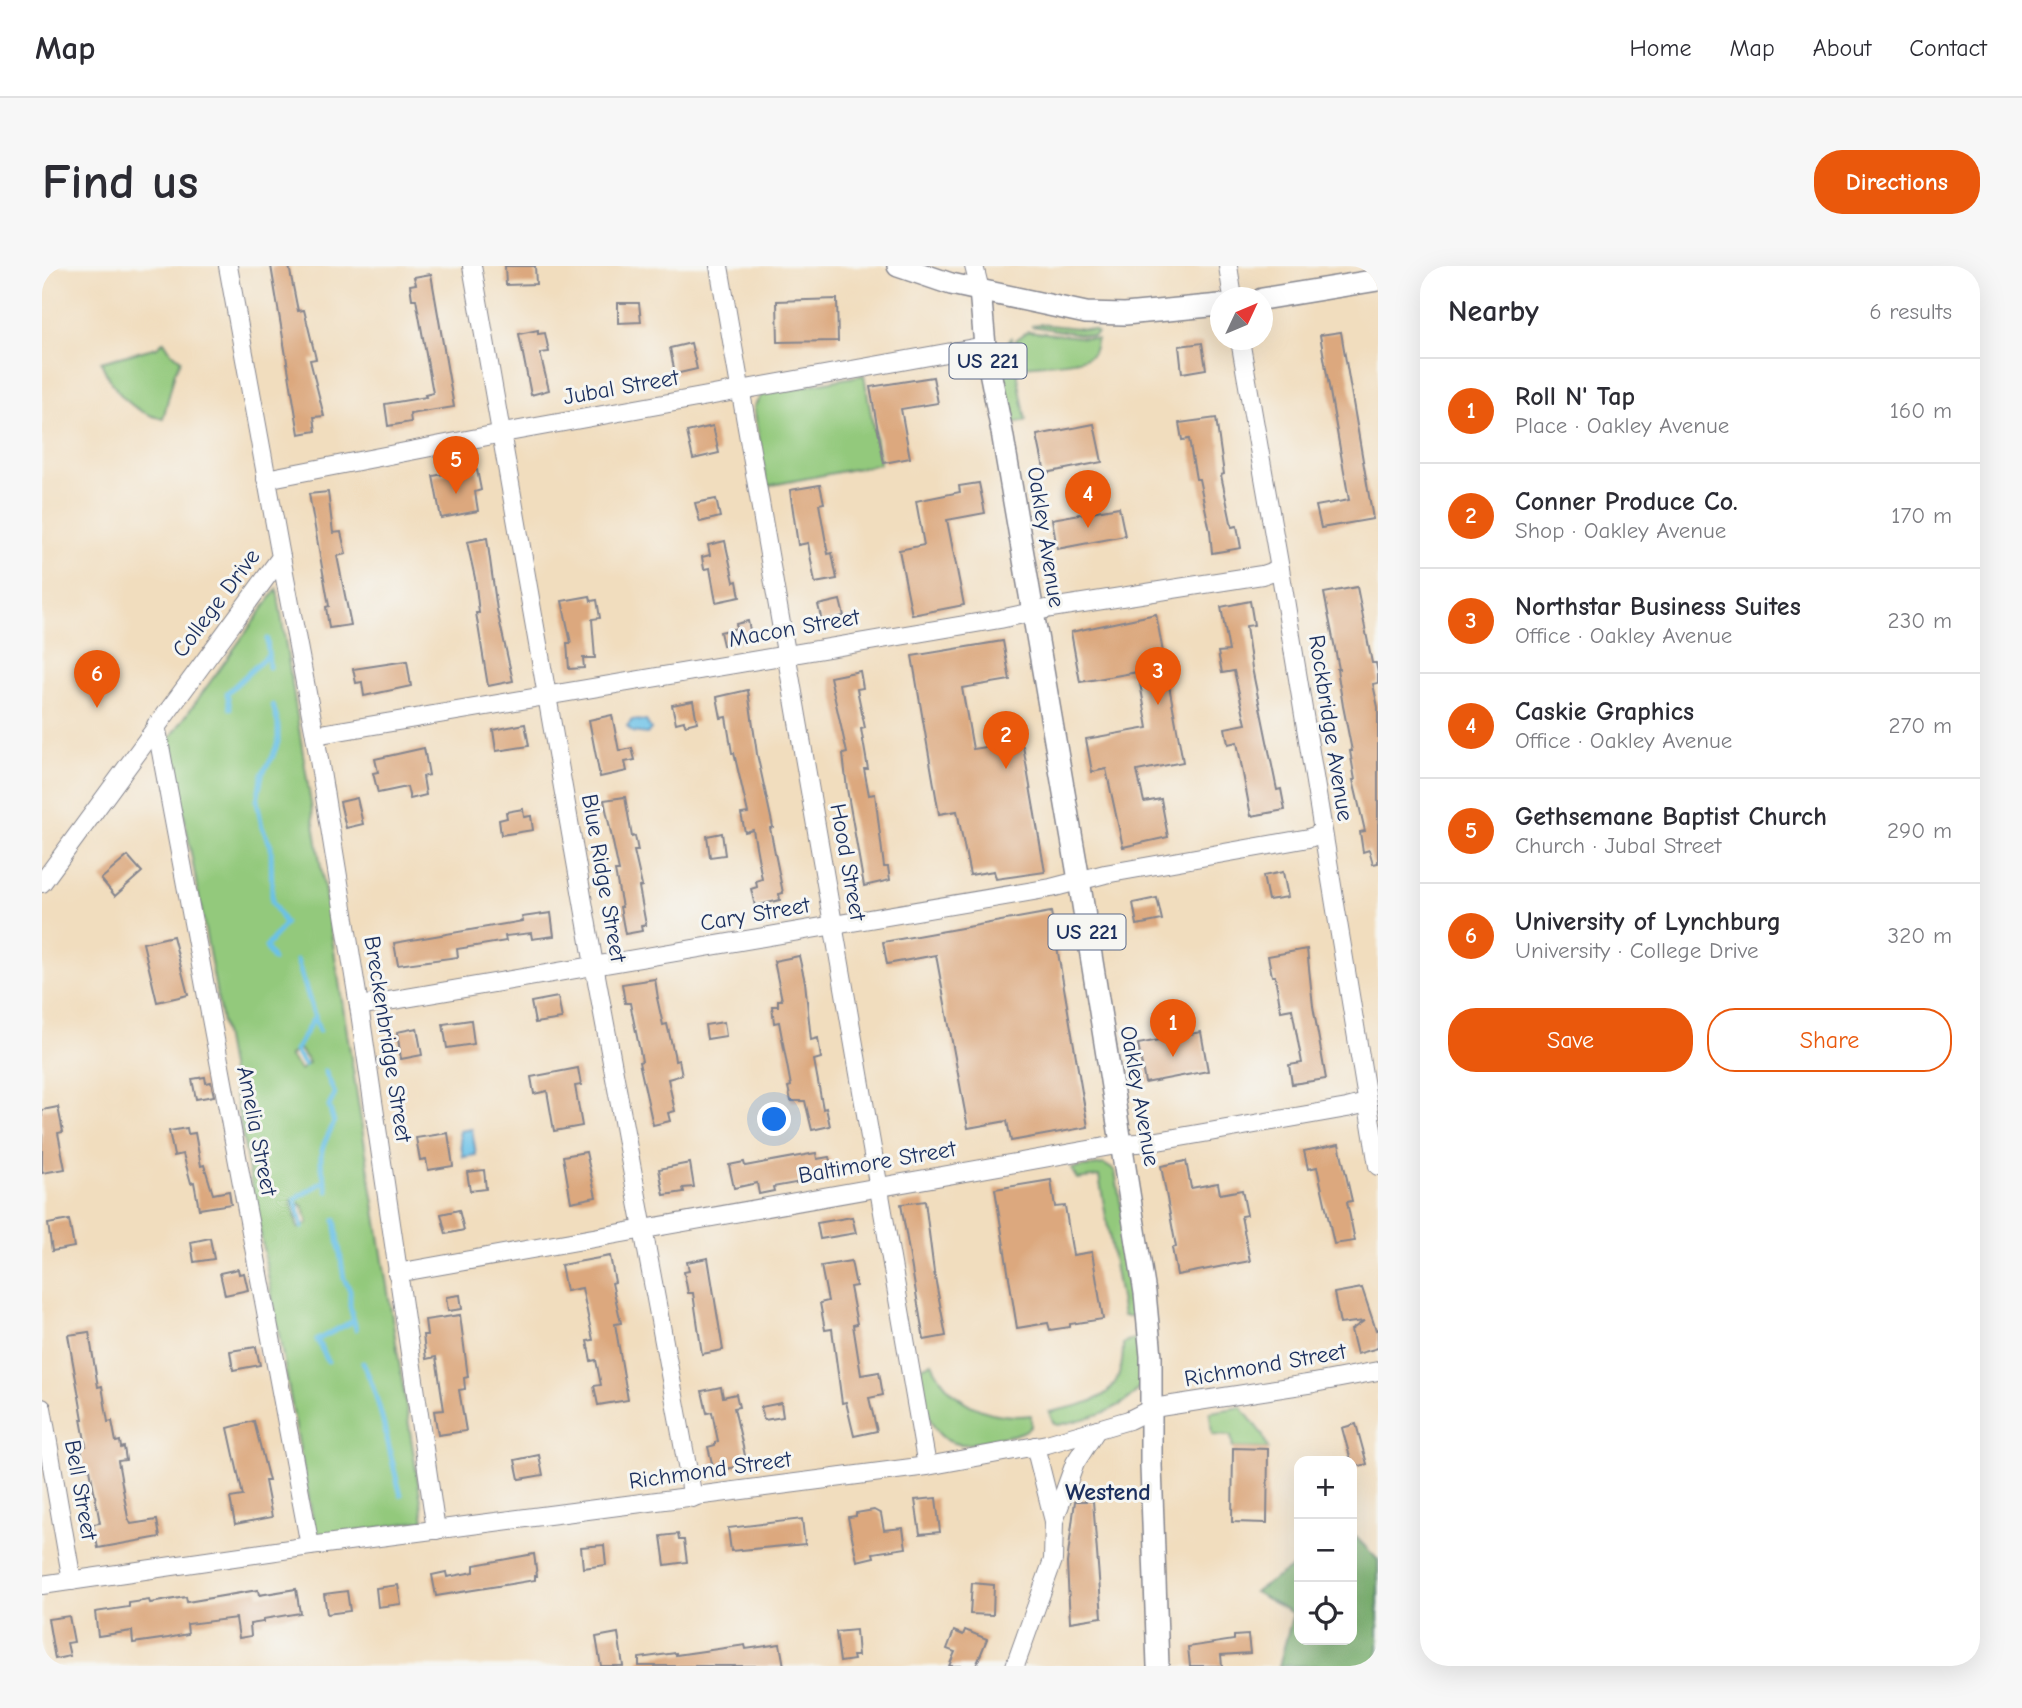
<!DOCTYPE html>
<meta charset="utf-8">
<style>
:root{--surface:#fff;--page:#f7f7f7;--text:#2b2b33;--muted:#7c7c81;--line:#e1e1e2;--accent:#ea580c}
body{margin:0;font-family:"Comic Neue",sans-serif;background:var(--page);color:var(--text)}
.controls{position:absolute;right:21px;bottom:21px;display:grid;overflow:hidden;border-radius:14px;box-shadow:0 7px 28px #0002}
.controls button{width:63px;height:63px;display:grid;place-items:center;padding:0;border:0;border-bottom:2px solid var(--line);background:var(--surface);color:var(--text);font:35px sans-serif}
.compass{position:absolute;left:1168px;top:21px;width:63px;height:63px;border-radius:50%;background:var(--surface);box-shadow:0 7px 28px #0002;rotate:46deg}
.you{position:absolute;left:733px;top:854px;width:24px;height:24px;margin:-18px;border:5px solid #fff;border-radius:50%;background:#1a73e8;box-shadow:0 0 0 10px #1a73e833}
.badge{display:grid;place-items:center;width:46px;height:46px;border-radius:50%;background:var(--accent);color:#fff;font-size:23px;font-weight:700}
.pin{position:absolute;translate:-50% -58px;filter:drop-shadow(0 2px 4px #0008)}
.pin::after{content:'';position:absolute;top:37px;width:24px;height:21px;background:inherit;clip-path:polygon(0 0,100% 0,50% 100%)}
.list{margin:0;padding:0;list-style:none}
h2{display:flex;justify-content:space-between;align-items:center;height:91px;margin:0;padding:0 28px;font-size:30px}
h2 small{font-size:23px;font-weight:400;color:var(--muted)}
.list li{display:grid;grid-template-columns:46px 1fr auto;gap:21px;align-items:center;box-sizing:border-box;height:105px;padding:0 28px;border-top:2px solid var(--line)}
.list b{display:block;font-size:26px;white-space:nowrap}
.list p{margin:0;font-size:23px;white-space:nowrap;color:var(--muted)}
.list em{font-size:23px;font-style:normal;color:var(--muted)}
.actions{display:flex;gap:14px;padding:21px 28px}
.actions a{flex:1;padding:16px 0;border:2px solid var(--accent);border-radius:28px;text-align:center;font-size:24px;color:var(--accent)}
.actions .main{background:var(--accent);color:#fff}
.icon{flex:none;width:38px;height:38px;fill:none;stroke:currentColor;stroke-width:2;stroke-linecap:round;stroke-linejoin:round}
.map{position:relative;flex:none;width:1336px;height:1400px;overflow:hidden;border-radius:28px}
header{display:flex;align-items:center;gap:42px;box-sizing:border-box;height:98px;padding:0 35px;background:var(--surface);border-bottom:2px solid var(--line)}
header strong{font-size:33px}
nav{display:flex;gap:38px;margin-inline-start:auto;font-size:24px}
.intro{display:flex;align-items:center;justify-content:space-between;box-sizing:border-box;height:168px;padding:0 42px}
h1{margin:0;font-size:49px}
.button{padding:18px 32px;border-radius:28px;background:var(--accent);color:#fff;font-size:24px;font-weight:700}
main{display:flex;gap:42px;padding:0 42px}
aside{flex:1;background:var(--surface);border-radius:28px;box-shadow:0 7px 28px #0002}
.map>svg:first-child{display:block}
.green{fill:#93c97b;stroke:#577c6c;stroke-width:2;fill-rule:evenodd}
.forest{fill:#76ad6b;stroke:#486e64;stroke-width:2}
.water{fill:#6ac1e7;stroke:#4278a2;stroke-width:2}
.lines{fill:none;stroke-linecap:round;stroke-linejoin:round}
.stream{stroke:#6ac1e7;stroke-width:5}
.building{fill:#dca87e}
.minor-casing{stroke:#86868e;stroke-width:20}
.major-casing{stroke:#86868e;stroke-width:24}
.minor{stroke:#fff;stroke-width:18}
.major{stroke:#fff;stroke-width:21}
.labels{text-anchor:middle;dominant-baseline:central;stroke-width:6;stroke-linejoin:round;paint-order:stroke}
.shield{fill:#f6f6f2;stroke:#5d6b8a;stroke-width:2}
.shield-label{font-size:21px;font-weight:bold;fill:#1b2f5e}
.street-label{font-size:23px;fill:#1b2f5e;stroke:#f6f6f2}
.neighbourhood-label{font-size:24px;font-weight:bold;fill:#1b2f5e;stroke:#f6f6f2}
</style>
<header>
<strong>Map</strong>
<nav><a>Home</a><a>Map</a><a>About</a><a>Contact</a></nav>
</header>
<div class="intro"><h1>Find us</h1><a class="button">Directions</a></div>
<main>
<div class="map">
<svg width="1336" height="1400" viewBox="0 0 1336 1400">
<rect width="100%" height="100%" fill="#f6f6f2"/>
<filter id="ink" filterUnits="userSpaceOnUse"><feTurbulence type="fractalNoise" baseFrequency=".0143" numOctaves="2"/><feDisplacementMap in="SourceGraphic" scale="14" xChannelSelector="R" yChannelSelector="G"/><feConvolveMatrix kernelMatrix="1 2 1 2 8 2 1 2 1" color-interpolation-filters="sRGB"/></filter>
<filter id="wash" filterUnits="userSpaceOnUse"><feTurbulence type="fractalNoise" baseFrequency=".00686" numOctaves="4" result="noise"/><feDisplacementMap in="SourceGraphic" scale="28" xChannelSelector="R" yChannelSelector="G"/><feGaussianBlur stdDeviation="1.57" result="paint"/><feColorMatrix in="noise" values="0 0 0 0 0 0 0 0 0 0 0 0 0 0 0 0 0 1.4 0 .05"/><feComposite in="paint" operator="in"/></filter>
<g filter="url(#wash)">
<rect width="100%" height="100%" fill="#f1ddbe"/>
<g class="green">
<polygon points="998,58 1052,64 1055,67 1051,70 989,60"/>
<path d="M986,65l69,8c-2,6 -2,13 -6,16 -11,9 -55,9 -70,11l-5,-26z"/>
<path d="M969,72l15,83 -13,2c-5,-27 -19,-62 -2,-85z"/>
<path d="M122,75l7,11 10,8 -6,12 -12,47c-32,-7 -50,-28 -62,-57l56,-15z"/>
<polygon points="822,109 838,198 725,220 712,141 718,131 725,127"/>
<path d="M235,323l147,931 -108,18 -146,-800zM257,783l10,14 -9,7 -11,-14zM249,934l12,6 5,17 -10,6z"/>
<polygon points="1062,898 1073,905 1098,1050 1081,1050 1057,910 1035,913 1029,903"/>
<path d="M1098,1072c1,13 3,27 2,40 -4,30 -60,42 -84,47l-4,-1 -5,-12c46,-10 75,-13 74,-68l4,-3z"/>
<path d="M890,1097c18,40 56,57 99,52v11c-8,9 -24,10 -35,12 -9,2 -19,5 -28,6 -41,4 -43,-44 -48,-74l3,-4z"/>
<polygon points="1199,1141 1220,1168 1226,1183 1191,1182 1189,1170 1170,1169 1168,1146"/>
</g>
<polygon class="forest" points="1310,1270 1313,1270 1336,1294 1336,1400 1237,1400 1251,1347 1212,1326 1257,1297 1257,1374 1310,1374"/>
<g class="water">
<polygon points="590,454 604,455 609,463 605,468 590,466 585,460"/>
<polygon points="430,863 434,889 421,891 417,865"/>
</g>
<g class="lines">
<g class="stream">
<polyline points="225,373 227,401"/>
<polyline points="188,442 185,427 226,389"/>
<polyline points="231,694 224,681 243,658 230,636 229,580 220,561 215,535 220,508 230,492 236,476 236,458 231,439"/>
<polyline points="255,694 277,765"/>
<polyline points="262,799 253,785 273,750"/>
<path d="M283,805l10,23 -6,12 5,17c-17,34 -16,32 -6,68"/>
<polyline points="293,954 302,1013 308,1024 308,1040 314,1063"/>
<polyline points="260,961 253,933 283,915"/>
<polyline points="286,1095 275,1074 311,1055"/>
<path d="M321,1097c20,42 25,88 38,132"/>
</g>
</g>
<g id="blocks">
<g class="building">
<polygon points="229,0 247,0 256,45 262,44 274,93 268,94 282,150 272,151 274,165 257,168"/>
<polygon points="463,0 493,0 494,18 464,19"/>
<polygon points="389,8 412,141 368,148 369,156 346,160 343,138 384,131 383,129 391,127 374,33 370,33 368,19 374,18 372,11"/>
<polygon points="795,33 796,75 736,76 735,35"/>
<polygon points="576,37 597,37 599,56 576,57"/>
<polygon points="496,64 496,68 503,67 507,86 498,87 507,124 489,129 477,68"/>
<polygon points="1299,66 1331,253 1279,262 1274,240 1307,234 1278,69"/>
<polygon points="649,77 655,103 633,108 628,82"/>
<polygon points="1160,77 1164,103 1140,107 1137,80"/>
<polygon points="891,111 896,137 859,143 868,192 842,197 828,121"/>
<polygon points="1174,152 1182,208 1179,209 1190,261 1195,260 1199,282 1170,287 1168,265 1157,213 1154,213 1147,173 1140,174 1137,157"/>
<polygon points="1052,158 1060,196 1003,207 995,169"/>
<polygon points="671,160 677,187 651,193 645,166"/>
<polygon points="429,203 429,205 435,204 439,224 433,226 436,245 399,252 391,210"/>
<polygon points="937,217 943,247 905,254 922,339 870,349 857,284 882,279 874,235 918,226 917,220"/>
<polygon points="778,219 782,237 777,238 786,288 790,287 795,313 773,317 766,277 756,279 748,224"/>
<polygon points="286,226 291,267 299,266 304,288 295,290 309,359 287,362 284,341 287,340 267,228"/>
<polygon points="674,233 678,251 658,256 653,237"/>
<polygon points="1077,241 1083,270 1015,283 1010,253"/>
<polygon points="445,272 455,344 471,415 446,420 434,347 437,347 433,312 425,276"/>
<polygon points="683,275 692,316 695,315 698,331 674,336 668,302 662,303 660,291 668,289 666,279"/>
<polygon points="1315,321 1330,397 1334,397 1336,407 1336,417 1331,418 1336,441 1336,597 1331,598 1327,584 1321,586 1318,566 1323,565 1311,514 1313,514 1308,485 1310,485 1301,440 1295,403 1297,403 1282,327"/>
<polygon points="548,330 549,335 555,334 558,352 550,353 553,392 541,392 542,402 527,403 525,377 529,377 520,335"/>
<polygon points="798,334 802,350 780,355 776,339"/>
<polygon points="1208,335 1212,359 1204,360 1210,402 1235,524 1239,523 1243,544 1209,550 1195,476 1186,478 1183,462 1204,458 1192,405 1180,407 1176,386 1187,385 1179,341"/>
<polygon points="1114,348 1141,496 1095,505 1102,536 1119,533 1126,571 1081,581 1064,503 1050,506 1044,473 1106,462 1096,406 1038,416 1029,366"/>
<polygon points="706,355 710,373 681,379 678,366 695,362 694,358"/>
<polygon points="961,375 968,414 920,422 931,483 975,476 981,480 1003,606 954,613 952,605 928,609 915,545 897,548 870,390"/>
<polygon points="365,395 369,420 322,430 320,416 314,417 311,403"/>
<polygon points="818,405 821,422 815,423 823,462 819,463 826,503 822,503 827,529 833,528 842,601 846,601 848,614 822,620 805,523 801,488 805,487 788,411"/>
<polygon points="706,424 715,488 731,561 728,562 741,627 737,628 738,634 713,640 709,623 715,621 714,615 720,613 711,564 703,566 699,548 706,547 692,487 690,487 684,451 679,452 675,431"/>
<polygon points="651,435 655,456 643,459 642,455 634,457 630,439"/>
<polygon points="570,449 577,485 590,482 593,494 583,496 585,505 558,511 547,454"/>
<polygon points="483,458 487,480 454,485 451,464"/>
<polygon points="382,482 387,509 381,511 384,529 368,533 365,521 336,527 331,507 336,506 333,493"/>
<polygon points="583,531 590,571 593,570 596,585 592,585 600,620 597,621 604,659 599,660 600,665 583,668 578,641 580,641 573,605 577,605 562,534"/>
<polygon points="315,532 321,558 304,562 298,536"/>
<polygon points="481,543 482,551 489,550 491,564 459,569 457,554 465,552 464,546"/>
<polygon points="680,567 683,589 668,591 665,570"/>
<polygon points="86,590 100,606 73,630 59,613"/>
<polygon points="1241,606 1246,631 1226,634 1221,610"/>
<polygon points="1115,632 1120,654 1095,659 1091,637"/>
<polygon points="1009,646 1046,861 969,875 965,855 926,862 894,689 845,698 841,676"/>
<polygon points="509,647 512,670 490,673 489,667 463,670 464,675 415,683 416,691 356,699 352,677 481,655 480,651"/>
<polygon points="131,670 146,729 115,736 101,677"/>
<polygon points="1265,683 1271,740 1284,813 1250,818 1247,799 1260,797 1250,743 1239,745 1233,710 1230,710 1226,690"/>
<polygon points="757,690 763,716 769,774 776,772 779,792 772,794 781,843 784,842 788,860 770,864 763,835 749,835 746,821 749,820 737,756 732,757 730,740 736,740 736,734 740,734 732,695"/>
<polygon points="613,713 616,732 615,732 621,759 625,758 632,788 633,795 637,794 640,809 626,813 633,845 626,847 628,855 611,859 597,796 600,795 588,737 583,737 580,718"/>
<polygon points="516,731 520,753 493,757 489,736"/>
<polygon points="429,754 432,778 405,782 401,758"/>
<polygon points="682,756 684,770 665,773 663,759"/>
<polygon points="375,762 380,789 359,793 355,766"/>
<polygon points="1159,766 1166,805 1103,817 1096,778"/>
<polygon points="536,802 539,819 533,820 540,860 512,865 505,825 492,828 489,811"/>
<polygon points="163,811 164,817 169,816 172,830 154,833 150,813"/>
<polygon points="16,841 21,866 16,867 23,903 0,907 0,844"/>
<polygon points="145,862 146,868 153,867 159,900 162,899 171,928 187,925 189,938 157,943 152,916 149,917 141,888 132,890 127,865"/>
<polygon points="406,867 411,900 386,904 384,893 378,894 374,872"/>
<polygon points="1297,878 1310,935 1305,936 1313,975 1292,978 1275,901 1266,903 1262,885"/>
<polygon points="544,886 554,931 529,936 521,890"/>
<polygon points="774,887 775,893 787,891 792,910 731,921 732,925 717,928 715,917 692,922 687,899 702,896 703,900"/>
<polygon points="1144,895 1149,922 1176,917 1178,928 1200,924 1205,949 1199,950 1208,995 1135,1009 1130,982 1134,981 1119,900"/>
<polygon points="648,897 652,921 641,922 642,926 622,929 617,903"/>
<polygon points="442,904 444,923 428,925 425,906"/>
<polygon points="1009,914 1013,941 1023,940 1031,989 1050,986 1061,1053 1028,1058 1028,1061 1008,1064 1006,1057 975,1062 953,923"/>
<polygon points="883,935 892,1006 904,1070 882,1074 859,938"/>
<polygon points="417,944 422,964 404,968 399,948"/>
<polygon points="810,951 814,967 778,973 775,957"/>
<polygon points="27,954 32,981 10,985 6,958"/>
<polygon points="168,972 172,993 152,996 149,976"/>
<polygon points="568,990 573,1016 570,1017 579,1057 573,1058 586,1134 556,1139 552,1120 559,1119 554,1094 549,1095 545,1075 551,1074 540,1022 524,1025 519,999"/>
<polygon points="666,992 681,1084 660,1088 651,1027 646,1027 642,1006 647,1005 645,996"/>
<polygon points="809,995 814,1020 808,1021 815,1058 811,1059 819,1109 837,1106 841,1129 827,1132 835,1165 812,1170 804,1136 800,1137 790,1063 783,1064 778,1037 786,1035 779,1000"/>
<polygon points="196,1003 197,1008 202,1007 206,1024 183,1029 178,1007"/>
<polygon points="1320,1022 1334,1064 1336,1063 1336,1082 1315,1088 1309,1064 1322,1055 1298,1058 1292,1027"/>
<polygon points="418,1029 420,1043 406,1045 404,1031"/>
<polygon points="418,1049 426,1111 422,1112 423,1123 417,1124 424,1165 396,1169 392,1145 402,1144 394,1091 384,1093 381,1069 385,1069 383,1054"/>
<polygon points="47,1066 56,1121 60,1120 66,1156 70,1155 74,1176 78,1175 79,1182 82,1181 84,1194 76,1195 86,1252 89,1258 115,1254 118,1271 56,1282 51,1258 58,1257 48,1203 42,1203 39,1181 44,1180 39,1153 41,1153 26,1069"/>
<polygon points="214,1081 218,1099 191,1104 188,1085"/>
<polygon points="679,1121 681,1131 694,1128 697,1141 692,1142 705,1198 677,1205 675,1200 671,1201 666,1181 673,1179 673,1176 676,1175 670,1146 665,1147 660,1125"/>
<polygon points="739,1137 741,1151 722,1154 719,1141"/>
<polygon points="212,1155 227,1215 223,1215 230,1251 193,1258 188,1232 201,1230 186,1162"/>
<polygon points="1314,1158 1325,1198 1311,1202 1300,1162"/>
<polygon points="1191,1182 1226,1183 1225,1257 1190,1256"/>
<polygon points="497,1189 501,1209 477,1213 473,1194"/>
<polygon points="894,1232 898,1266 878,1268 873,1234"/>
<polygon points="1033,1235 1051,1235 1060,1351 1028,1356 1025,1297"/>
<polygon points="832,1244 839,1248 842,1264 861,1262 864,1282 831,1287 832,1291 815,1295 806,1251 814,1250 814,1247"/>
<polygon points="760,1253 763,1278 689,1285 686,1262"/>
<polygon points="636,1268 637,1274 642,1274 645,1296 623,1299 619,1270"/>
<polygon points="562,1279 564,1299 541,1302 539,1281"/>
<polygon points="492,1288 495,1310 493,1310 493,1314 394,1330 390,1309 404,1306 405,1311 432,1306 432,1299"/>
<polygon points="930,1317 952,1319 951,1349 928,1348"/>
<polygon points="356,1319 359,1338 336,1341 334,1322"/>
<polygon points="254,1323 258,1347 221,1353 221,1356 208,1358 209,1370 197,1372 194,1352 145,1358 146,1368 126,1372 91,1377 90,1365 56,1370 53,1346 87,1341 87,1337 107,1334 108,1337 144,1331 145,1336 216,1324 217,1329"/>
<polygon points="305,1325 308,1345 285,1348 282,1328"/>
<polygon points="27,1350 32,1376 25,1377 28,1390 13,1393 6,1353"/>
<polygon points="814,1364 816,1390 811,1390 812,1394 798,1396 794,1366"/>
<polygon points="923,1364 945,1373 934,1400 907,1400 913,1386 905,1383 912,1365 921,1369"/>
<polygon points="576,1367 581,1400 559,1400 554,1371"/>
<polygon points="1206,1369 1208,1387 1179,1389 1180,1400 1148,1400 1146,1381 1192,1374 1192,1370"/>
<polygon points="738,1378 742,1400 597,1400 597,1392 634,1387 634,1389 703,1379 704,1383"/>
</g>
</g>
</g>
<g filter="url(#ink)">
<use href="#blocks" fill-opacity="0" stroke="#86868e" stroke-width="2"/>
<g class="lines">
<defs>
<g id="minor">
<polyline points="430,0 552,699 651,1232"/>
<polyline points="677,0 885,1200"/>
<polyline points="932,0 938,24"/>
<polyline points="1186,0 1191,32"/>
<polyline points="1198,74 1238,303 1336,900"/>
<polyline points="224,213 461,167 943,80"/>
<polyline points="239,291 273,469 317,740 394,1264"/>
<polyline points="114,459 268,1280"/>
<polyline points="273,469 958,353 1009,342 1220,309 1238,303"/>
<polyline points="0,617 239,291 186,0"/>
<polyline points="317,740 1009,622 1063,608 1267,572 1281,567"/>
<polyline points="355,1007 1080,878 1110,876 1305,842 1324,837"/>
<polyline points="0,1142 30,1315"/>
<polyline points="1012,1255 1033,1197 1055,1163"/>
<polyline points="0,1319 268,1280 885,1200 1005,1178 1087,1154 1111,1142 1272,1117 1336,1105"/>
<polyline points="973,1400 1011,1294 1012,1255 993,1180"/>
</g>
<g id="major">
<polyline points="856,0 909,18 1044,47 1083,48 1178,39"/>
<polyline points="938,24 943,80 960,166 1037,614 1103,1027 1109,1090 1109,1200 1116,1400"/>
<polyline points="1220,33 1336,14"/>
</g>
</defs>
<use href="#minor" class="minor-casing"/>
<use href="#major" class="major-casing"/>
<use href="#minor" class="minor"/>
<use href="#major" class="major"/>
</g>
</g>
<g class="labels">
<g class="shield">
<rect x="907.5" y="77.5" width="77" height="35" rx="5"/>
<rect x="1006.5" y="648.5" width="77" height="35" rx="5"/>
</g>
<g class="shield-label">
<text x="946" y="95">US 221</text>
<text x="1045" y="666">US 221</text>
</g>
<g class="street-label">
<text transform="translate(579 121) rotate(-10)">Jubal Street</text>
<text transform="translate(1004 271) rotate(81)">Oakley Avenue</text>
<text transform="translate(174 337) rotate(-53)">College Drive</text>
<text transform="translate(752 362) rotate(-10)">Macon Street</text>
<text transform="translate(1289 462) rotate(81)">Rockbridge Avenue</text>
<text transform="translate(806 596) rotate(80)">Hood Street</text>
<text transform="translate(562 612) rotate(80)">Blue Ridge Street</text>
<text transform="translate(713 648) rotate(-10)">Cary Street</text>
<text transform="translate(346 773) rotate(81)">Breckenbridge Street</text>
<text transform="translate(1098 830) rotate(80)">Oakley Avenue</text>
<text transform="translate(215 865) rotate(79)">Amelia Street</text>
<text transform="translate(835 896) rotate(-10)">Baltimore Street</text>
<text transform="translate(1223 1099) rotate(-10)">Richmond Street</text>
<text transform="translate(668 1204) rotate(-8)">Richmond Street</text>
<text transform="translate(39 1224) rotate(80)">Bell Street</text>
</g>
<g class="neighbourhood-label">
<text x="1066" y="1226">Westend</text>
</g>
</g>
</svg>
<div class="controls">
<button>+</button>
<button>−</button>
<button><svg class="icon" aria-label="locate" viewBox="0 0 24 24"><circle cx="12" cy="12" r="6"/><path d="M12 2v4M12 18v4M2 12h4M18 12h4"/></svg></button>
</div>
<svg class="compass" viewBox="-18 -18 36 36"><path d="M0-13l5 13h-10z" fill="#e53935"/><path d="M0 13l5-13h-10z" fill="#7c7c81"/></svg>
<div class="you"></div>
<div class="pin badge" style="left:1131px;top:791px">1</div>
<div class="pin badge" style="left:964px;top:503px">2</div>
<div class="pin badge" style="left:1116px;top:439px">3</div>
<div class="pin badge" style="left:1046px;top:262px">4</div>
<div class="pin badge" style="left:414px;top:228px">5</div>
<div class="pin badge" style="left:55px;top:442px">6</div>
</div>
<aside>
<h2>Nearby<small>6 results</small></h2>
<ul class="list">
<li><span class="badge">1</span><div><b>Roll N' Tap</b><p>Place · Oakley Avenue</p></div><em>160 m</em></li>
<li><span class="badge">2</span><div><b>Conner Produce Co.</b><p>Shop · Oakley Avenue</p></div><em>170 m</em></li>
<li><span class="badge">3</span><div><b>Northstar Business Suites</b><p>Office · Oakley Avenue</p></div><em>230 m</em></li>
<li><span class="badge">4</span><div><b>Caskie Graphics</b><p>Office · Oakley Avenue</p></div><em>270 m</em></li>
<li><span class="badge">5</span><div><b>Gethsemane Baptist Church</b><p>Church · Jubal Street</p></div><em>290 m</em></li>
<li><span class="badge">6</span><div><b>University of Lynchburg</b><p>University · College Drive</p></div><em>320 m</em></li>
</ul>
<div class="actions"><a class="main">Save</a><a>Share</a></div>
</aside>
</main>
